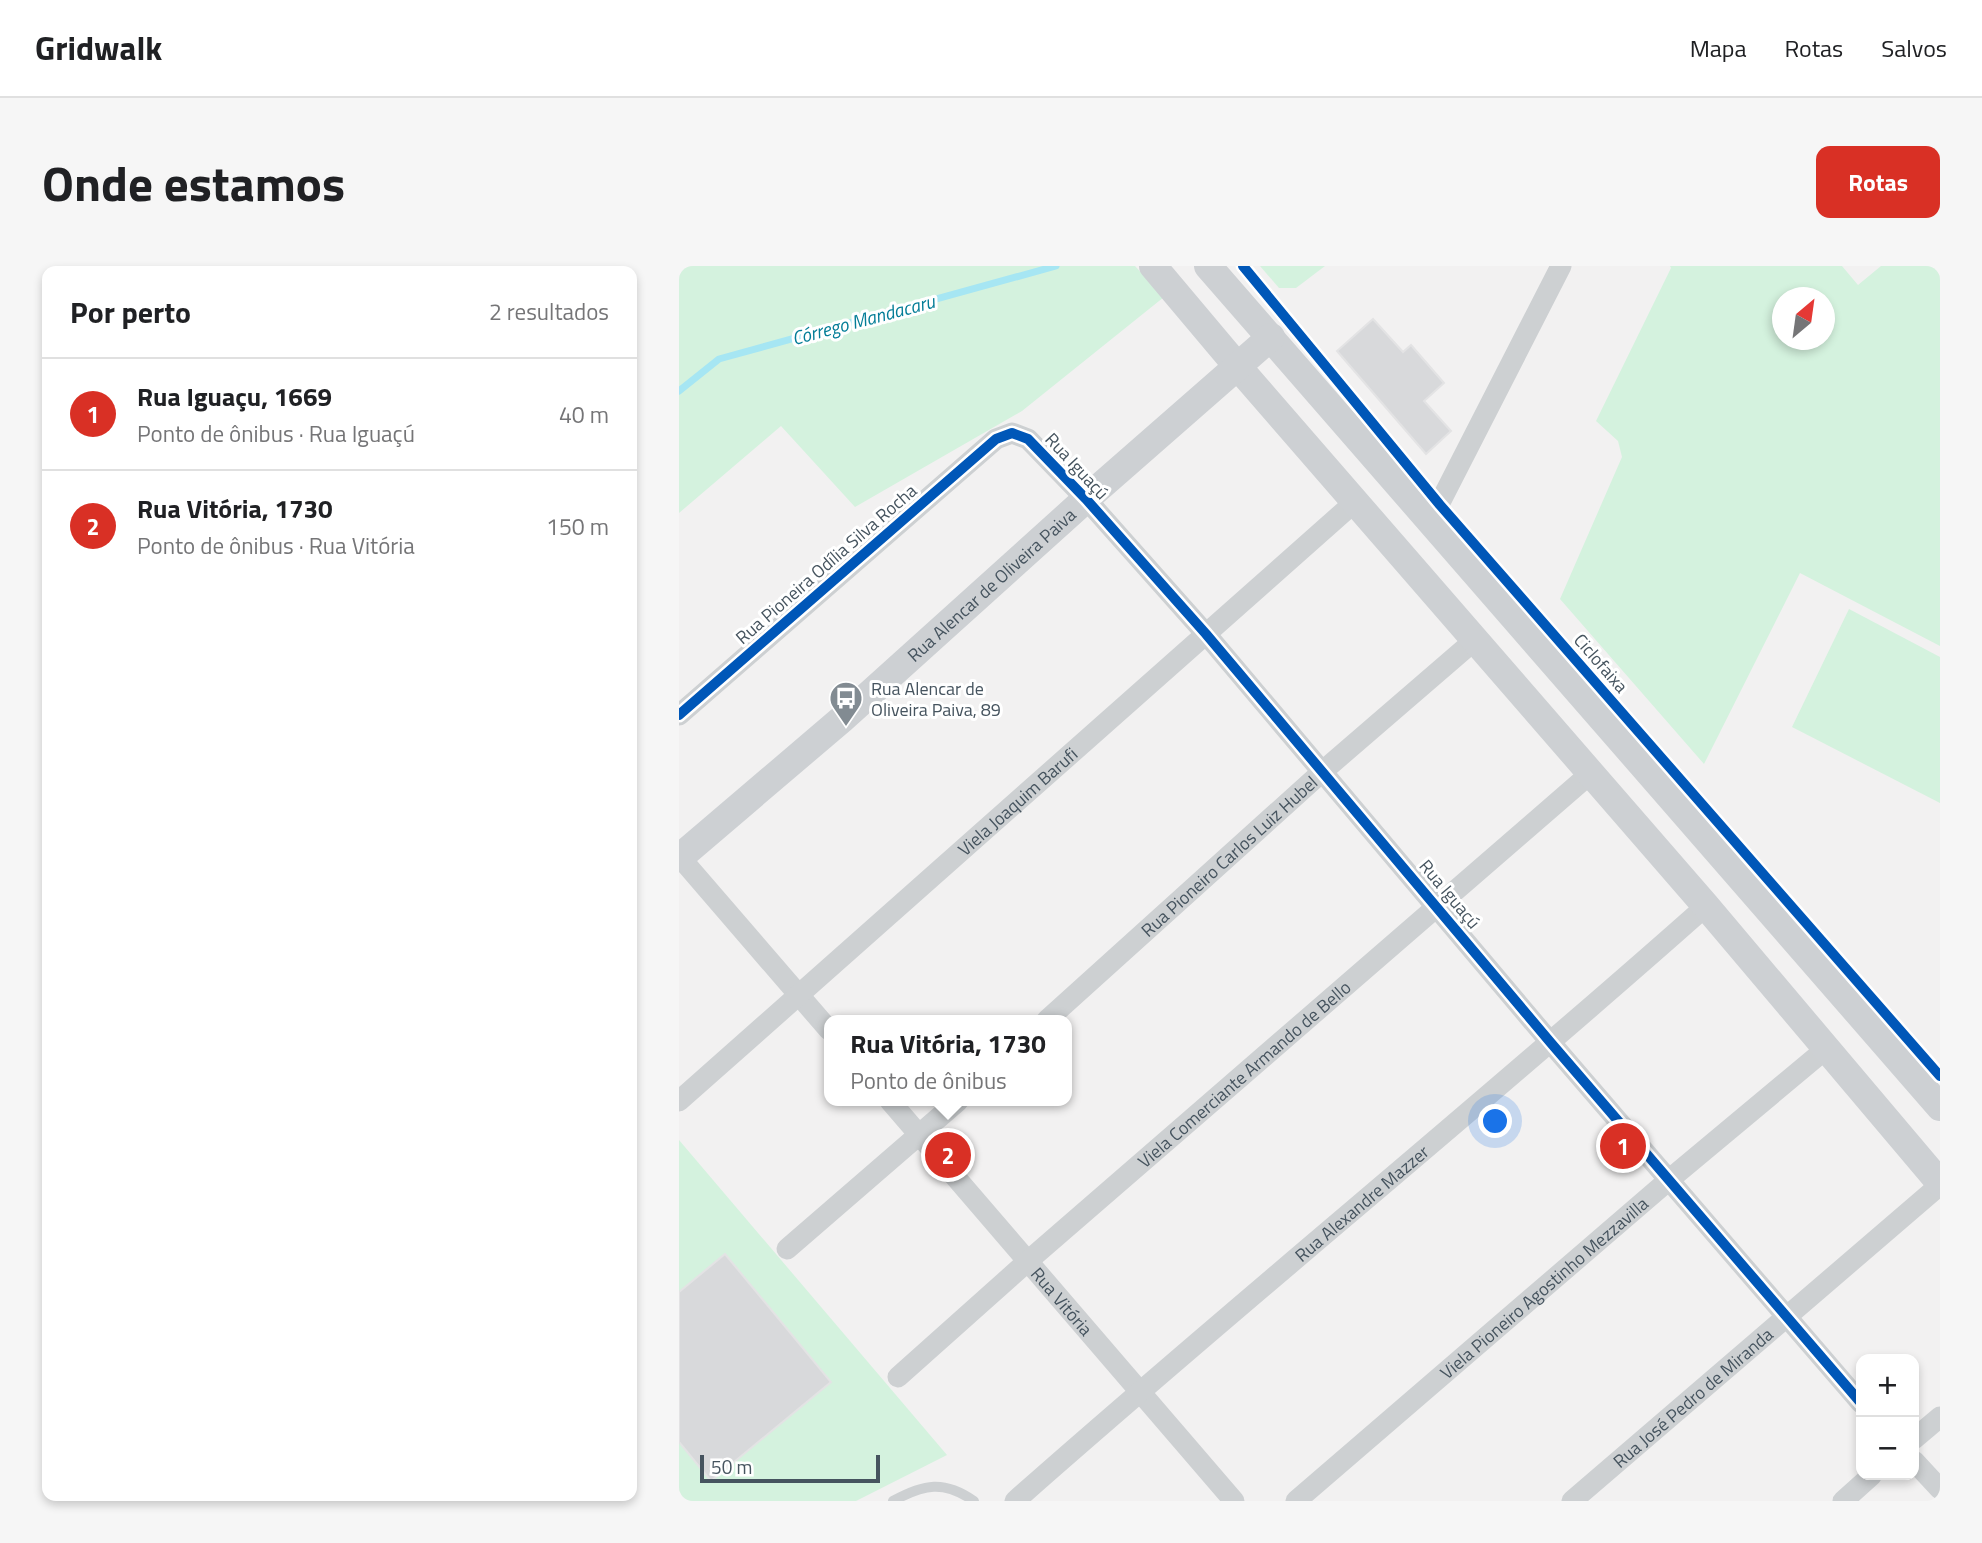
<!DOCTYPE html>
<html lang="pt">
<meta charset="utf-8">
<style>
:root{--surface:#fff;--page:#f6f6f6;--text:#202124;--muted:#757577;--line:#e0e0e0;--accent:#d93025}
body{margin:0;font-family:"Titillium Web",sans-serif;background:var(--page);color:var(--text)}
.controls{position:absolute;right:21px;bottom:21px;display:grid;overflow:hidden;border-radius:14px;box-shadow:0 4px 10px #0003}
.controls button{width:63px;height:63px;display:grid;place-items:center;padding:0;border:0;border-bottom:2px solid var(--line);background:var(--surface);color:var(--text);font:35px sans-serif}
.compass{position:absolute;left:1093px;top:21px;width:63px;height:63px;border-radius:50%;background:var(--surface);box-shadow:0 4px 10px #0003;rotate:29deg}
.scale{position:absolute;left:21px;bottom:18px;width:180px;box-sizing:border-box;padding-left:7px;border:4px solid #46545f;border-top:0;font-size:19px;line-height:24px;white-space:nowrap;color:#46545f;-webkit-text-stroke:5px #fff;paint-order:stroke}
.you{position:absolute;left:817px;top:856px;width:24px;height:24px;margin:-18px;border:5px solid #fff;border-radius:50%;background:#1a73e8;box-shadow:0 0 0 10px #1a73e833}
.badge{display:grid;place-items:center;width:46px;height:46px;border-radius:50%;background:var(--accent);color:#fff;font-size:23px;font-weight:700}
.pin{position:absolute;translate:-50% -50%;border:4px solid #fff;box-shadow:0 2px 7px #0006}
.popup{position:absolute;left:145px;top:749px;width:248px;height:91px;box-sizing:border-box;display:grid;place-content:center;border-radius:14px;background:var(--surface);filter:drop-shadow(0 2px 5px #0005);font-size:23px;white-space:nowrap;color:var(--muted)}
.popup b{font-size:26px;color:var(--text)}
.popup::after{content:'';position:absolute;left:50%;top:100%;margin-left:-14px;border:14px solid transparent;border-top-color:var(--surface)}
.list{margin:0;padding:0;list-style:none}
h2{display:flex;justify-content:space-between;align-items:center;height:91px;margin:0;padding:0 28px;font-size:30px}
h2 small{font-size:23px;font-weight:400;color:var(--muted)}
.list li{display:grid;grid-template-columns:46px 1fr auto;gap:21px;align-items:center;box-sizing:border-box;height:112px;padding:0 28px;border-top:2px solid var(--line)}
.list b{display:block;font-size:26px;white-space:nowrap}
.list p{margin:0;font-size:23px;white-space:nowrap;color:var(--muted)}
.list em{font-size:23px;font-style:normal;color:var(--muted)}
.map{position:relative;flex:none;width:1261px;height:1235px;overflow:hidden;border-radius:14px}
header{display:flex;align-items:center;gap:42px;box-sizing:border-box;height:98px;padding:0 35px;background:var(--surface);border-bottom:2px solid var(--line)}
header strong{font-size:33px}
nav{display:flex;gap:38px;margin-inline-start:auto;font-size:24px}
.intro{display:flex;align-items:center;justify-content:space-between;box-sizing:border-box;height:168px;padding:0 42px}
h1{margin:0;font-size:49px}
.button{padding:18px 32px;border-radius:14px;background:var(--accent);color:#fff;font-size:24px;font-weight:700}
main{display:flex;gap:42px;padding:0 42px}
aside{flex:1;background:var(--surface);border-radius:14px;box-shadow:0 4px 10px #0003}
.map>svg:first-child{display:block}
.green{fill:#d4f2de;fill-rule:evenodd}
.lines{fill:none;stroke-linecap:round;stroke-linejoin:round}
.stream{stroke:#a6e6f3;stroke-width:7}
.building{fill:#d8d9db;stroke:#e3e3e4;stroke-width:2}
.lane{stroke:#cdd0d2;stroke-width:10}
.street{stroke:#cdd0d2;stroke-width:21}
.secondary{stroke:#cdd0d3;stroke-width:28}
.cycleway-casing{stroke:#fff;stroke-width:15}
.cycleway{stroke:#0057b8;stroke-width:10}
.labels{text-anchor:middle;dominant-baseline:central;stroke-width:6;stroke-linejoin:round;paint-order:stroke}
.street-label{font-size:18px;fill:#46545f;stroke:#fff}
.poi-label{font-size:18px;fill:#46545f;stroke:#fff;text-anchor:start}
.water-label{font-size:19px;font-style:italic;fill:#037d97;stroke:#fff}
</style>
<header>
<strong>Gridwalk</strong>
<nav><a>Mapa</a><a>Rotas</a><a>Salvos</a></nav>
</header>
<div class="intro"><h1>Onde estamos</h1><a class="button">Rotas</a></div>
<main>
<aside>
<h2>Por perto<small>2 resultados</small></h2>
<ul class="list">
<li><span class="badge">1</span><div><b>Rua Iguaçu, 1669</b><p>Ponto de ônibus · Rua Iguaçú</p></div><em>40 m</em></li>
<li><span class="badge">2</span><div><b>Rua Vitória, 1730</b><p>Ponto de ônibus · Rua Vitória</p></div><em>150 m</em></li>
</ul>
</aside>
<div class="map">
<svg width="1261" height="1235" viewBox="0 0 1261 1235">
<rect width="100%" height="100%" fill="#f2f1f1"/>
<g class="green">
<polygon points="0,0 456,0 485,31 343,145 176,241 102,160 0,247"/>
<polygon points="581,0 646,0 617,22 600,22"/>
<path d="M991,0h172l16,19 23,-19h59v380l-140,-73 -96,191 -144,-165 62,-142 -4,-16 -22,-20 75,-153zM1104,32h42v42h-42z"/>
<polygon points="1170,343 1261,391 1261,537 1113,461"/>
<polygon points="0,874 268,1189 177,1235 0,1235"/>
</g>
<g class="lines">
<polyline class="stream" points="0,125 40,93 377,0"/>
</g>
<g class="building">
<polygon points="694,53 724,86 732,79 765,117 745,135 772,165 747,188 658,85"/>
<polygon points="46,988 152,1116 32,1215 0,1176 0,1026"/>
</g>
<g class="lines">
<path class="lane" d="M214,1235c31,-17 51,-21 81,0"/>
<g class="street">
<polyline points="751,256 882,0"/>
<polyline points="0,449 317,173 333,167 349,173 407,233 527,368 872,777 1182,1137"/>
<polyline points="0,590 150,764"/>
<path id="s1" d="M368,754l276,-249 153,-132"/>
<path id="s2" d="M0,835l677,-600"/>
<path id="s3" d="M211,835l344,400"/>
<polyline points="108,983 279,835"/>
<path id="s4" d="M219,1111l130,-116 563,-488"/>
<polyline points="1235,1173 1261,1151"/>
<polyline points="1235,1195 1261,1223"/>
<path id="s5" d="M336,1235c227,-201 464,-393 691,-595"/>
<path id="s6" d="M617,1235l374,-322 157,-131"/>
<path id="s7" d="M893,1235l368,-316"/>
<polyline points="1164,1235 1193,1209"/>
</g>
<g class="secondary">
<polyline points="474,0 559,101 1027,640 1261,917"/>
<polyline points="529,0 1261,841"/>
<path id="s8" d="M0,592l163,-139 244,-220 185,-162"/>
</g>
<defs>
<g id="cycleway">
<polyline points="564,0 761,239 1261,810"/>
<polyline points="0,449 317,173 333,167 349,173 407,233 527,368 872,777 1182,1137"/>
</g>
</defs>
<use href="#cycleway" class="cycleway-casing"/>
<use href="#cycleway" class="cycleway"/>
</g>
<defs>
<symbol id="bus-pin" viewBox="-11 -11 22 30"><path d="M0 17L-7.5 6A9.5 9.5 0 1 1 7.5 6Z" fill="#828b92" stroke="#fff"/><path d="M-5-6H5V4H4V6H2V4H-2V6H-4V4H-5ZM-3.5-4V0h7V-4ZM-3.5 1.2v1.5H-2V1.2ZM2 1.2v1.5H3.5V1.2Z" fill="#fff"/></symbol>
</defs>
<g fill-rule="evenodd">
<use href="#bus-pin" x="148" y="413" width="38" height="52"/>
</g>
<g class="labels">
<g class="street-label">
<text transform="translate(398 200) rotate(47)">Rua Iguaçú</text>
<text transform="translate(147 298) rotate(-41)">Rua Pioneira Odília Silva Rocha</text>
<text stroke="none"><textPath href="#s8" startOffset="415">Rua Alencar de Oliveira Paiva</textPath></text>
<text transform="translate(922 397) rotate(49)">Ciclofaixa</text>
<text stroke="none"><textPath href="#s2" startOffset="452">Viela Joaquim Barufi</textPath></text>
<text stroke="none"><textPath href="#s1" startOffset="245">Rua Pioneiro Carlos Luiz Hubel</textPath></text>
<text transform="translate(771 628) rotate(50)">Rua Iguaçú</text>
<text stroke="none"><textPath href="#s4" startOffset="460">Viela Comerciante Armando de Bello</textPath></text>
<text stroke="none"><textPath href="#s5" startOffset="457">Rua Alexandre Mazzer</textPath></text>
<text stroke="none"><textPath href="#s6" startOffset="327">Viela Pioneiro Agostinho Mezzavilla</textPath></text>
<text stroke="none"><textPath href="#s3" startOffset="264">Rua Vitória</textPath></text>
<text stroke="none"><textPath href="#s7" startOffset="159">Rua José Pedro de Miranda</textPath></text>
</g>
<g class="poi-label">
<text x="192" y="422">Rua Alencar de<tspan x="192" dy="21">Oliveira Paiva, 89</tspan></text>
</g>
<g class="water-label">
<text transform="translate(184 53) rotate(-15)">Córrego Mandacaru</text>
</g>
</g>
</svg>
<div class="controls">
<button>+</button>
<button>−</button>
</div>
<svg class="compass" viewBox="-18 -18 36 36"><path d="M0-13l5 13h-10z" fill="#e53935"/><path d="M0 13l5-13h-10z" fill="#757577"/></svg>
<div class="scale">50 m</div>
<div class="you"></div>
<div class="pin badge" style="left:944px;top:880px">1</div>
<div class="pin badge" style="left:269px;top:889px">2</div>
<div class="popup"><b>Rua Vitória, 1730</b>Ponto de ônibus</div>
</div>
</main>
